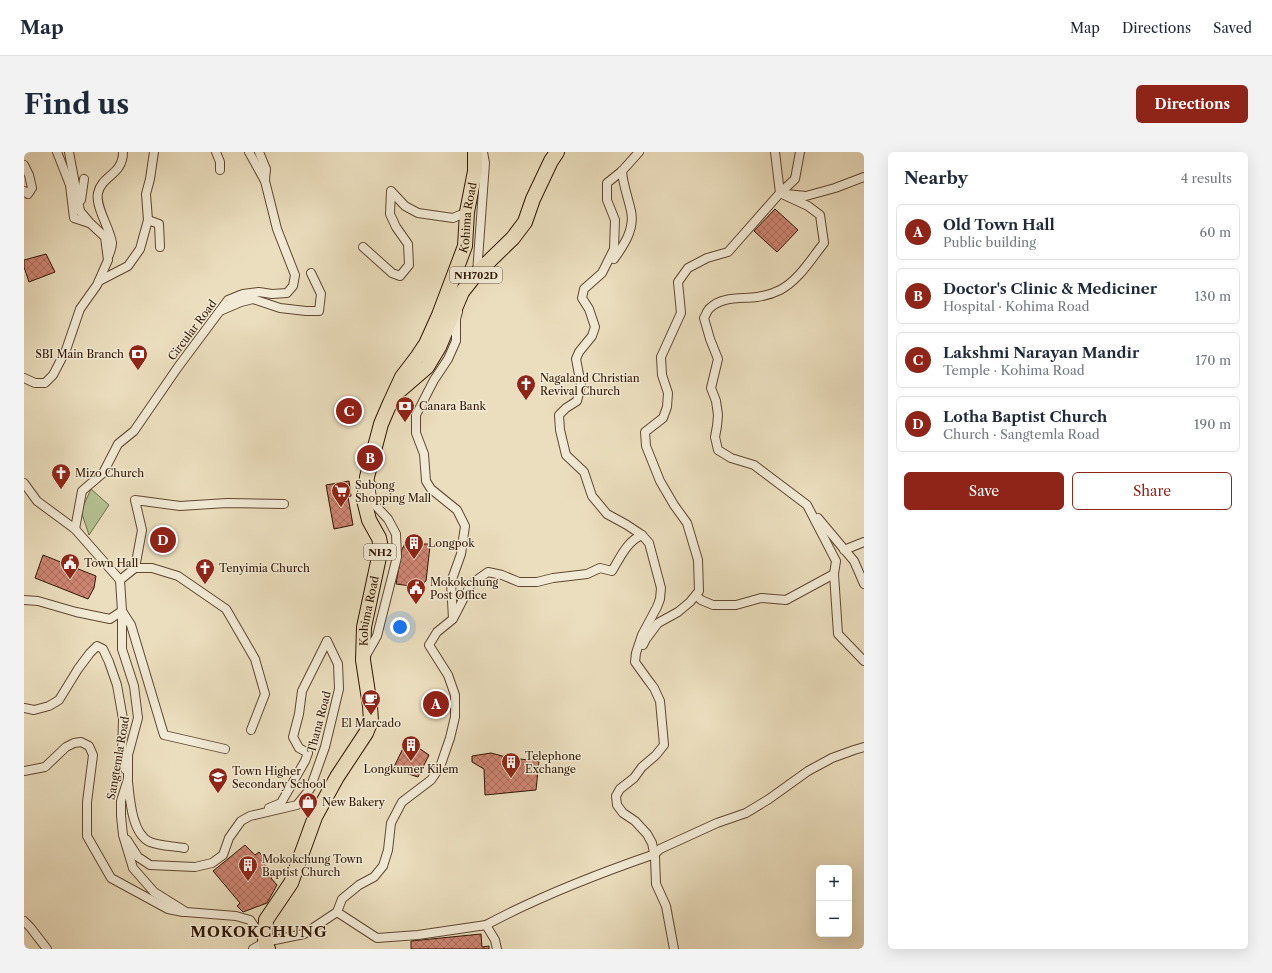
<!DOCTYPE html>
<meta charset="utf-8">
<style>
:root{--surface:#fff;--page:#f2f2f3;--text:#1f2937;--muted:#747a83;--line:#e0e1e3;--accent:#8f2418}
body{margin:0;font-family:"Libre Caslon Text",serif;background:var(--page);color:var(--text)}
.controls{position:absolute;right:12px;bottom:12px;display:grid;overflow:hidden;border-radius:6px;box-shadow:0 4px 16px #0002}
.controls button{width:36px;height:36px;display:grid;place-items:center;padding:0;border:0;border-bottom:1px solid var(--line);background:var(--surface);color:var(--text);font:20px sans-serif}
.you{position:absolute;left:376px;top:475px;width:14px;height:14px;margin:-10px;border:3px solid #fff;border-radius:50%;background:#1a73e8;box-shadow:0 0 0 6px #1a73e833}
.badge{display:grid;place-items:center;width:26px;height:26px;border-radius:50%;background:var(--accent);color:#fff;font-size:13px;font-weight:700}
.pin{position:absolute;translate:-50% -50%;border:2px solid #fff;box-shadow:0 1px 4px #0006}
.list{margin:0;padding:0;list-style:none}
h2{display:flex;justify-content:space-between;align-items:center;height:52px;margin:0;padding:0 16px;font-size:17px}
h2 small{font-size:13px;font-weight:400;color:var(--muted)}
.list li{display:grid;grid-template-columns:26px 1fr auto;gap:12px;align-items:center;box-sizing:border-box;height:56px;margin:0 8px 8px;padding:0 8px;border:1px solid var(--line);border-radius:6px}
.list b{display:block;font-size:15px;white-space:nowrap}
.list p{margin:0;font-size:13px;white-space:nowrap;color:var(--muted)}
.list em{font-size:13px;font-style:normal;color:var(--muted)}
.actions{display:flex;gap:8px;padding:12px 16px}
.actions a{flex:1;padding:9px 0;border:1px solid var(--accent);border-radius:6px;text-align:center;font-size:14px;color:var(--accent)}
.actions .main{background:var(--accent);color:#fff}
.map{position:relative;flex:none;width:840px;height:797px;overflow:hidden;border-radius:6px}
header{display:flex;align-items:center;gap:24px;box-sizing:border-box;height:56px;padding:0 20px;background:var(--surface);border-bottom:1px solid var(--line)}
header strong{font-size:19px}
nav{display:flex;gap:22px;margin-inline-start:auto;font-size:14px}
.intro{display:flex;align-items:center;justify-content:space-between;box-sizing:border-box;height:96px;padding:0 24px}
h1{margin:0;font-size:28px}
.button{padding:10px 18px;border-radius:6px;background:var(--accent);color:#fff;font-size:14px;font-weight:700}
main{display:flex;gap:24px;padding:0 24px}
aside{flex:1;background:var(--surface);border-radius:6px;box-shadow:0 4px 16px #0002}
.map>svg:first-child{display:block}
.green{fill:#b5c293;stroke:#726c4a}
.building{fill:url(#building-cross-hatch);stroke:#2f1500}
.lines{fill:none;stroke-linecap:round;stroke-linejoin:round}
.minor-casing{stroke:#5e4730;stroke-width:10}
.trunk-casing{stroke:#2f1500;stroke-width:16}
.minor{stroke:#f2ead5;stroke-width:8}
.trunk{stroke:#ebdebe;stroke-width:14}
.labels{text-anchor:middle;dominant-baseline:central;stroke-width:3;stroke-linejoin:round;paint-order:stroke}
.shield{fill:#f2ead5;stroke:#6a5540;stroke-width:1}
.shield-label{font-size:10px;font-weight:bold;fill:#2f1500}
.street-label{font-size:11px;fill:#2f1500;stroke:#f2ead5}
.poi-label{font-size:11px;fill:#2f1500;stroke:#f2ead5;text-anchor:start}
.district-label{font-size:15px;font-weight:bold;letter-spacing:1px;fill:#2f1500;stroke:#f2ead5}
</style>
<header>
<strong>Map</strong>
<nav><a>Map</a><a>Directions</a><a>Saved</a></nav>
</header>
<div class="intro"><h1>Find us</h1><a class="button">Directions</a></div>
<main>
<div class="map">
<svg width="840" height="797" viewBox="0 0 840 797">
<defs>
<pattern id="building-cross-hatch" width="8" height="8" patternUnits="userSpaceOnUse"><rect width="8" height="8" fill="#ce8573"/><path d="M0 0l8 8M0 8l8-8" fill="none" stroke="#a86c5c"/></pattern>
</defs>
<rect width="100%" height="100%" fill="#ebdebe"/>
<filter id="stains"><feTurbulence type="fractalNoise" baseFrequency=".005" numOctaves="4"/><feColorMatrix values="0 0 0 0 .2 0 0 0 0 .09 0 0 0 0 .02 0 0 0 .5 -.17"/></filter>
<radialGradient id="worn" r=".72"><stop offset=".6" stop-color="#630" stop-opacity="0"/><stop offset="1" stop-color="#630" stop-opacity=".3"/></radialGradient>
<polygon class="green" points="67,337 85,353 65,383 57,359"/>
<g class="building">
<polygon points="751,57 774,78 753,100 730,79"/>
<polygon points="22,102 31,120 5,130 0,115 0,108"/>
<polygon points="325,329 327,344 324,345 329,373 310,377 302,333"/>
<polygon points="381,392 405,392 406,394 402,429 394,435 372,432 378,397"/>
<polygon points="19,403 72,424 70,436 64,447 11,426"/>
<polygon points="383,588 405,603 394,625 369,617"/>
<polygon points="467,601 486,606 515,609 512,638 461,643 460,617 448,610 448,604"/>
<polygon points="221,693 231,703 235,700 243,709 240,712 251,722 247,726 253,733 243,751 219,760 213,754 216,751 189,719"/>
<polygon points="457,782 458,795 465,794 465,797 387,797 387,789"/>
</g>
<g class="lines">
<defs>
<g id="minor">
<polyline points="33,0 46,33 50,66 65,71"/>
<polyline points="192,0 196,10 196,18"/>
<polyline points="235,0 242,17 241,28"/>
<polyline points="615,0 598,19 583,31 583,48 591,68 590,97 578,121 560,137 558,146 565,157 571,175 568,184 555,200 552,207 557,233 553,249 542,256 535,263 536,278 542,303 560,320 568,344 583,362 603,373 618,383 625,391 637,436 636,447 633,455 618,483 612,501 611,510 624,528 630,536 636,549 640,593 632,603 618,615 610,626 596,637 592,644 593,653 599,661 611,669 623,682 628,691 631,705 632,732 642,754 650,797"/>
<polyline points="0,13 5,23 8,36 4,42 0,39"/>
<path d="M756,41l28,13 12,9 4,28c-13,16 -25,37 -44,47 -6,3 -16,6 -23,7 -16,2 -35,-1 -47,11 -3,2 -4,7 -6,10l6,21 8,20 -7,29 5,13 2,14 -1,11 -2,11 3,13 13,8 23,7 53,40 29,56 -2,13 4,60 26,27"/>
<polyline points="756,41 771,27 776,0"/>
<polyline points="762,42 782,44 811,36 840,25"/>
<polyline points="57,48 60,27"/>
<polyline points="124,68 122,42 126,27 130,0"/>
<polyline points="339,95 368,121 376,124 385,113 384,92 372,75 366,62 367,39 381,54 394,61 429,66 443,60"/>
<path d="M85,103c1,-3 3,-8 3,-12 -2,-15 -17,-36 -14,-50 4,-18 25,-18 25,-41"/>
<path d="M590,107c10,-14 21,-30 17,-48 -3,-14 -8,-26 -9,-40"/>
<polyline points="453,121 461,11 459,0"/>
<polyline points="75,129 104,114 116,97 124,68 135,72 136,95"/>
<polyline points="196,159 217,150 229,147 256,156 282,159 295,159 297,142 287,121"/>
<polyline points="0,226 11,231 21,231 29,223 42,198 56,157 73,133 84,108 81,85 66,71 56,59 45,0"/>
<polyline points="0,331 13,349 51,377 96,428 98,459 98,497 110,534 114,566 104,603 104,627 97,649 97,664 99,683 109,716 130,740 162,760 212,764 226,768 241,790"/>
<polyline points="794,366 830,409 840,432"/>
<polyline points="51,377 58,339 79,321 94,292 110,279 154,215 204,148 219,142 235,140 248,142 263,141 269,134 271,123 253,77 241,29 225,0"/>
<polyline points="820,398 840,390"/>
<polyline points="111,416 118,378 111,348 156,354 203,351 260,352"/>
<polyline points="96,428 111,416 128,416 154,424 202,457 231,507 241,542 227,578"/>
<polyline points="672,443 677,448 689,453 712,453 737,446 762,448 810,422"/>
<polyline points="0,448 14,449 52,460 86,467 98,459 107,473 140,583 201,597"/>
<path d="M430,465l17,-33 17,-12 14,3 17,7h18l16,-4 34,-4 13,-6 12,3c8,-13 15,-30 30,-36"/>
<polyline points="619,493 622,487 634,471 654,460 666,450 675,439 674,408 663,371 650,353 636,329 622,294 621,280 639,266 643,255 644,241 638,223 637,205 657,161 654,130 664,116 683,106 704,100 756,41 751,0"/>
<polyline points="341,505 353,484 373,405 372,382 364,367 351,353 347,341 347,332"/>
<polyline points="0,556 10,558 25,554 35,548 54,517 66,501 73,494 79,497 85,510 93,533 99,567 98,604 101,617"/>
<polyline points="0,619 21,615 42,595 50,591 57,590 65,594 69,603 63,650 63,684 87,726 144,757 159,760"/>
<path d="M104,630c2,18 4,52 22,60 10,4 24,4 34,6"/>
<polyline points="245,656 257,651 281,609 284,601 275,596 269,585 275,562 278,539 303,489"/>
<polyline points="103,688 114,705 126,713 171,715 188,711 199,703 205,686 217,669 226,664 273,653 286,637 301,595 315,537 314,512 303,489"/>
<polyline points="313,760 318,747 335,733 350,725 359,714 364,698 367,671 378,650 407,628 416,615 426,586 431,565 431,543 424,523 405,493 413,480 429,467 427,430 437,402 441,374 433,358 407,337 402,329 400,302 392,281 392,263 410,228 424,207 432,189 432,167 434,160"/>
<polyline points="0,769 6,775 23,797"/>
<path d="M462,773c54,-29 111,-51 169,-71l5,-5 57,-26 29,-10 23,-14 39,-28 24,-13 22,-8 10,-3"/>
<polyline points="229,797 241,790 280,782 313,760 353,786 394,783 462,773 471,788 473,797"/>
</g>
<g id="trunk">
<polyline points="374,240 403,215 415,195 438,140 453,121 489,86 501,70 509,47 527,9 533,0"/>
<path id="s1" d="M244,797l-3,-7 1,-22 25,-37 24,-66 22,-40 29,-44 5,-12 -1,-15 -7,-46 1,-33 17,-79 -2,-10 -10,-18 -5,-20 3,-23 14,-53 9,-21 12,-26 16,-21 8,-12 13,-29 26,-69 2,-34 8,-41v-19"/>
</g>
</defs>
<use href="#minor" class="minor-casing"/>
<use href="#trunk" class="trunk-casing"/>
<use href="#minor" class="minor"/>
<use href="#trunk" class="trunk"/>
</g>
<defs>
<symbol id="bank-pin" viewBox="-11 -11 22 30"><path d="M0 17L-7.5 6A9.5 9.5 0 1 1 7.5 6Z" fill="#8f2418" stroke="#f2ead5"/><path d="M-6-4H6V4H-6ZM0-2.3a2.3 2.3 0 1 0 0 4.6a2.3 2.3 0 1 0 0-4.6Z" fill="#fff"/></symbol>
<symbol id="church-pin" viewBox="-11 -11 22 30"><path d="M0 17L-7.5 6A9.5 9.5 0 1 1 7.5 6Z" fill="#8f2418" stroke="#f2ead5"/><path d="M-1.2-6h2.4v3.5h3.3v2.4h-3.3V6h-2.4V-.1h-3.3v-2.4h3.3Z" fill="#fff"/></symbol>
<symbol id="supermarket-pin" viewBox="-11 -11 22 30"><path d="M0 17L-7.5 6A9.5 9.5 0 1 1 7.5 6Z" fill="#8f2418" stroke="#f2ead5"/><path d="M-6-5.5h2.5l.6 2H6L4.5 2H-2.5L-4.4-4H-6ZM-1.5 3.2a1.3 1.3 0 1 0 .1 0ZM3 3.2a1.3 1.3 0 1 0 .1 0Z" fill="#fff"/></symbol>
<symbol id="building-pin" viewBox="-11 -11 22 30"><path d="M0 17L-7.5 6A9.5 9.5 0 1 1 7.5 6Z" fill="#8f2418" stroke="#f2ead5"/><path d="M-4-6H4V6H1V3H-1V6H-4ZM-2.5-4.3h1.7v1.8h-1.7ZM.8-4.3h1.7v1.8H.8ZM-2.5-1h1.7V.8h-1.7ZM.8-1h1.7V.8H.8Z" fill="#fff"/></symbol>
<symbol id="civic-pin" viewBox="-11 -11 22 30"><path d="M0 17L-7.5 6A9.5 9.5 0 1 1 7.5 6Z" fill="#8f2418" stroke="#f2ead5"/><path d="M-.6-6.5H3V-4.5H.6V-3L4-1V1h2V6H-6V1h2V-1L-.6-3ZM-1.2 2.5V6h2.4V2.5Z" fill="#fff"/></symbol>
<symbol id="cafe-pin" viewBox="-11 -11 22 30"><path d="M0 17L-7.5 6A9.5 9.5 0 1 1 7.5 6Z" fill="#8f2418" stroke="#f2ead5"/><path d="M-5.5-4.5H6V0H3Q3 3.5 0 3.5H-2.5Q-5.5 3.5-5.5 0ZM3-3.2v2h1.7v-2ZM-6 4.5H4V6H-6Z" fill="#fff"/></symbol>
<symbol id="school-pin" viewBox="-11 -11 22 30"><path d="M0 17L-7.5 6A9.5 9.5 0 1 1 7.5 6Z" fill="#8f2418" stroke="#f2ead5"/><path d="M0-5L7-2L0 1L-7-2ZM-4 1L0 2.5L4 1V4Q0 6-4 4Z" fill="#fff"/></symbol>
<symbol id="shop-pin" viewBox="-11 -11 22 30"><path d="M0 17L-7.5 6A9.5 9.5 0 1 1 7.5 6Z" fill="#8f2418" stroke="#f2ead5"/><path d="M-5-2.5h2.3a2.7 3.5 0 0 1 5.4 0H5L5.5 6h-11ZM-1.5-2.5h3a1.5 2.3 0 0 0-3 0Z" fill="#fff"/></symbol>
</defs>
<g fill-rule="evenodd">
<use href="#bank-pin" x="103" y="191" width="22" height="30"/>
<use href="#church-pin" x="491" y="221" width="22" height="30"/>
<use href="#bank-pin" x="370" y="243" width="22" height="30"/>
<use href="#church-pin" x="26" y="310" width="22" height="30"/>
<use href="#supermarket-pin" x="306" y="328" width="22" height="30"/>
<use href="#building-pin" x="379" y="380" width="22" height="30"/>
<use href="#civic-pin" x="35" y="400" width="22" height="30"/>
<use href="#church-pin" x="170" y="405" width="22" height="30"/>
<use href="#civic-pin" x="381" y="425" width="22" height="30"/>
<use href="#cafe-pin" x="336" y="536" width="22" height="30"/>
<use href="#building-pin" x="376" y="582" width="22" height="30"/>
<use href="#building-pin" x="476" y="599" width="22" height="30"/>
<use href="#school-pin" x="183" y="614" width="22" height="30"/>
<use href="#shop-pin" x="273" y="639" width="22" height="30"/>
<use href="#building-pin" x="213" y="702" width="22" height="30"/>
</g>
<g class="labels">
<g class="shield">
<rect x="426" y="115" width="52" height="16" rx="3"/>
<rect x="340" y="392" width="32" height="16" rx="3"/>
</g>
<g class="shield-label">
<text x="452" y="123">NH702D</text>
<text x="356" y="400">NH2</text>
</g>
<g class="street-label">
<text stroke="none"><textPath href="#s1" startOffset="787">Kohima Road</textPath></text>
<text transform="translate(168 178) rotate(-53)">Circular Road</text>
<text stroke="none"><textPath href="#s1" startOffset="367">Kohima Road</textPath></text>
<text transform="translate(295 570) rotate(-75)">Thana Road</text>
<text transform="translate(94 606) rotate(-80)">Sangtemla Road</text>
</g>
<g class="poi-label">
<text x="100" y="202" text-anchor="end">SBI Main Branch</text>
<text x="516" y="226">Nagaland Christian<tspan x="516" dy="13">Revival Church</tspan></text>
<text x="395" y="254">Canara Bank</text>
<text x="51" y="321">Mizo Church</text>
<text x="331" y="333">Subong<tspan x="331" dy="13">Shopping Mall</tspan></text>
<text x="404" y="391">Longpok</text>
<text x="60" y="411">Town Hall</text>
<text x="195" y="416">Tenyimia Church</text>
<text x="406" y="430">Mokokchung<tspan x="406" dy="13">Post Office</tspan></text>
<text x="347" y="571" text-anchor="middle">El Marcado</text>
<text x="501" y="604">Telephone<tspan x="501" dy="13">Exchange</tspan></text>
<text x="387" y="617" text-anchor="middle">Longkumer Kilem</text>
<text x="208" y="619">Town Higher<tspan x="208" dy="13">Secondary School</tspan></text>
<text x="298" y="650">New Bakery</text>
<text x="238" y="707">Mokokchung Town<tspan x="238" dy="13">Baptist Church</tspan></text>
</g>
<g class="district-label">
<text x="235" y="779">MOKOKCHUNG</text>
</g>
</g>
<rect width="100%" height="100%" filter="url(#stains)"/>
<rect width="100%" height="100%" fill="url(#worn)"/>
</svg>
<div class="controls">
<button>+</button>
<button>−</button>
</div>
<div class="you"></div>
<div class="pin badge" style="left:412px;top:552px">A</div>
<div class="pin badge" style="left:346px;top:306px">B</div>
<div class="pin badge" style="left:325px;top:259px">C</div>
<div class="pin badge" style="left:139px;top:388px">D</div>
</div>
<aside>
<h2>Nearby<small>4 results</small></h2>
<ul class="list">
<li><span class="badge">A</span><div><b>Old Town Hall</b><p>Public building</p></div><em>60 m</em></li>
<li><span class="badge">B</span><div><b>Doctor's Clinic &amp; Mediciner</b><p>Hospital · Kohima Road</p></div><em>130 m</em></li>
<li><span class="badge">C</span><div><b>Lakshmi Narayan Mandir</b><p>Temple · Kohima Road</p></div><em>170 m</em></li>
<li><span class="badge">D</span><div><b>Lotha Baptist Church</b><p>Church · Sangtemla Road</p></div><em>190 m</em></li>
</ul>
<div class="actions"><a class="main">Save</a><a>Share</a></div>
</aside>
</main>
